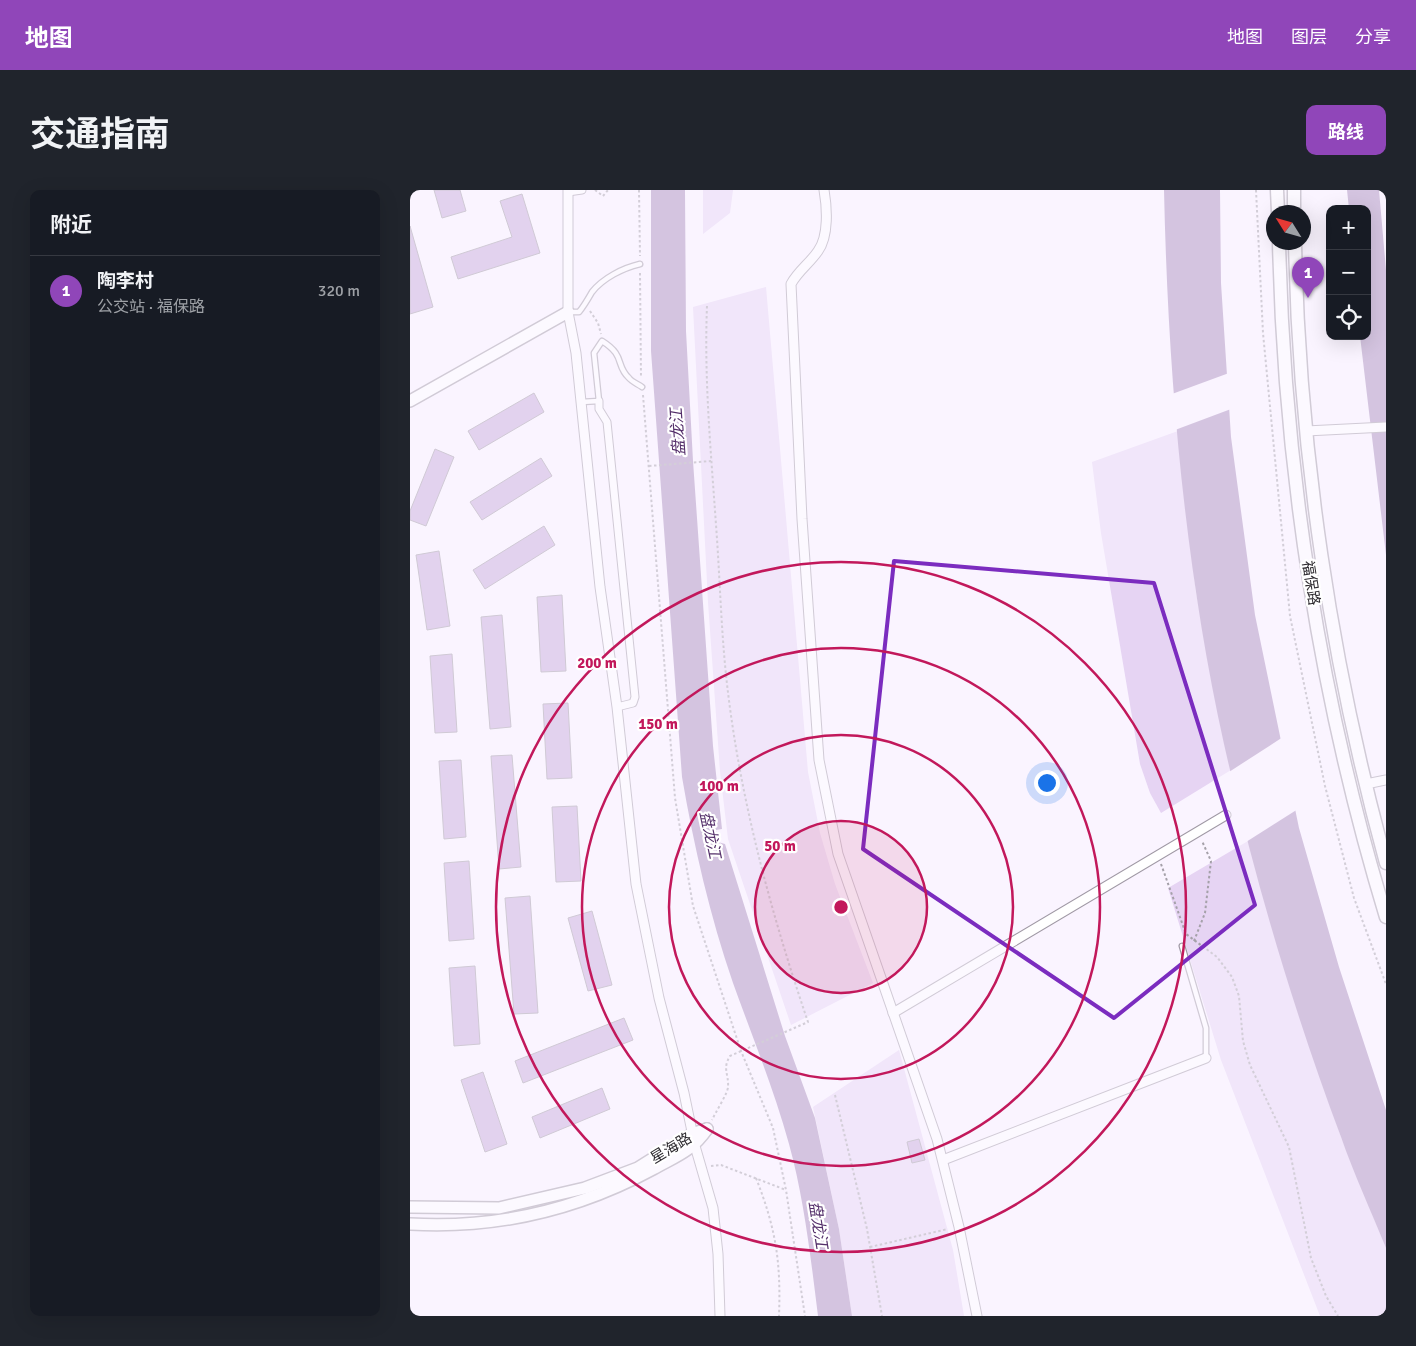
<!DOCTYPE html>
<html lang="zh">
<meta charset="utf-8">
<style>
:root{--surface:#171b24;--page:#20242c;--text:#f1f3f6;--muted:#9ea1a6;--line:#363941;--accent:#9046b9}
body{margin:0;font-family:Signika,"Noto Sans SC",sans-serif;background:var(--page);color:var(--text)}
.controls{position:absolute;right:15px;top:15px;display:grid;overflow:hidden;border-radius:10px;box-shadow:0 5px 20px #0002}
.controls button{width:45px;height:45px;display:grid;place-items:center;padding:0;border:0;border-bottom:1px solid var(--line);background:var(--surface);color:var(--text);font:25px sans-serif}
.compass{position:absolute;left:856px;top:15px;width:45px;height:45px;border-radius:50%;background:var(--surface);box-shadow:0 5px 20px #0002;rotate:307deg}
.you{position:absolute;left:636px;top:592px;width:18px;height:18px;margin:-12px;border:4px solid #fff;border-radius:50%;background:#1a73e8;box-shadow:0 0 0 8px #1a73e833}
.badge{display:grid;place-items:center;width:32px;height:32px;border-radius:50%;background:var(--accent);color:#fff;font-size:16px;font-weight:700}
.pin{position:absolute;translate:-50% -41px;filter:drop-shadow(0 1px 2px #0008)}
.pin::after{content:'';position:absolute;top:26px;width:18px;height:15px;background:inherit;clip-path:polygon(0 0,100% 0,50% 100%)}
.list{margin:0;padding:0;list-style:none}
h2{display:flex;justify-content:space-between;align-items:center;height:65px;margin:0;padding:0 20px;font-size:21px}
h2 small{font-size:16px;font-weight:400;color:var(--muted)}
.list li{display:grid;grid-template-columns:32px 1fr auto;gap:15px;align-items:center;box-sizing:border-box;height:70px;padding:0 20px;border-top:1px solid var(--line)}
.list b{display:block;font-size:19px;white-space:nowrap}
.list p{margin:0;font-size:16px;white-space:nowrap;color:var(--muted)}
.list em{font-size:16px;font-style:normal;color:var(--muted)}
.icon{flex:none;width:28px;height:28px;fill:none;stroke:currentColor;stroke-width:2;stroke-linecap:round;stroke-linejoin:round}
.map{position:relative;flex:none;width:976px;height:1126px;overflow:hidden;border-radius:10px}
header{display:flex;align-items:center;gap:30px;box-sizing:border-box;height:70px;padding:0 25px;background:var(--accent);color:#fff}
header strong{font-size:24px}
nav{display:flex;gap:28px;margin-inline-start:auto;font-size:18px}
.intro{display:flex;align-items:center;justify-content:space-between;box-sizing:border-box;height:120px;padding:0 30px}
h1{margin:0;font-size:35px}
.button{padding:12px 22px;border-radius:10px;background:var(--accent);color:#fff;font-size:18px;font-weight:700}
main{display:flex;gap:30px;padding:0 30px}
aside{flex:1;background:var(--surface);border-radius:10px;box-shadow:0 5px 20px #0002}
.map>svg:first-child{display:block}
.green{fill:#e6d4f3}
.water{fill:#a78bba}
.pier{fill:#faf4ff}
.building{fill:#c6a9d9;stroke:#9d96a2}
.lines{fill:none;stroke-linecap:round;stroke-linejoin:round}
.service-casing{stroke:#a099a5;stroke-width:7}
.pedestrian-casing{stroke:#a099a5;stroke-width:9}
.minor-casing{stroke:#a099a5;stroke-width:11}
.tertiary-casing{stroke:#a099a5;stroke-width:14}
.secondary-casing{stroke:#a099a5;stroke-width:15}
.path{stroke:#a5a1a9;stroke-width:2;stroke-dasharray:2.5 2.5;stroke-linecap:butt}
.service{stroke:#fff;stroke-width:4.5}
.pedestrian{stroke:#fff;stroke-width:7}
.minor{stroke:#fff;stroke-width:9}
.tertiary{stroke:#fff;stroke-width:11}
.secondary{stroke:#fff;stroke-width:12}
.marked{fill:none;stroke:#7b2cbf;stroke-width:4;stroke-linejoin:round}
.ring{fill:none;stroke:#c2185b;stroke-width:2.5}
.labels{text-anchor:middle;dominant-baseline:central;stroke-width:4.5;stroke-linejoin:round;paint-order:stroke}
.street-label{font-size:15px;fill:#2d2a2f;stroke:#fff}
.water-label{font-size:16px;font-style:italic;fill:#542f6a;stroke:#fff}
.centre{fill:#c2185b;stroke:#fff;stroke-width:2.5}
.ring-label{font-size:15px;text-anchor:middle;font-weight:bold;fill:#c2185b;stroke:#fff;stroke-width:4.5;stroke-linejoin:round;paint-order:stroke}
</style>
<header>
<strong>地图</strong>
<nav><a>地图</a><a>图层</a><a>分享</a></nav>
</header>
<div class="intro"><h1>交通指南</h1><a class="button">路线</a></div>
<main>
<aside>
<h2>附近<small></small></h2>
<ul class="list">
<li><span class="badge">1</span><div><b>陶李村</b><p>公交站 · 福保路</p></div><em>320 m</em></li>
</ul>
</aside>
<div class="map">
<svg width="976" height="1126" viewBox="0 0 976 1126">
<rect width="100%" height="100%" fill="#faf4ff"/>
<g class="green">
<polygon points="293,0 323,0 320,23 293,44"/>
<polygon points="356,97 398,582 410,643 425,694 463,793 381,835 318,649 310,581 298,412 283,117"/>
<polygon points="768,241 786,403 821,580 751,623 740,603 730,574 691,343 682,272"/>
<polygon points="838,651 877,788 931,947 976,1058 976,1126 910,1126 811,870 758,698"/>
<polygon points="489,860 543,1060 554,1126 442,1126 429,1039 403,917"/>
</g>
<g class="water">
<path d="M241,0h34l1,141 7,130 20,285 9,83 -6,1 2,12 7,2 60,192 30,82 24,111 13,87h-34c-7,-56 -14,-118 -29,-172 -15,-55 -37,-108 -56,-161 -23,-67 -39,-136 -51,-206l-31,-426z"/>
<path d="M754,0h56l1,93 10,154 24,178 44,213 40,139 47,143v138c-15,-37 -32,-74 -45,-111 -48,-128 -87,-260 -117,-393 -40,-181 -56,-369 -60,-554z"/>
<polygon points="937,0 969,0 976,80 976,365 950,146 957,146 957,19 939,19"/>
</g>
<g class="pier">
<polygon points="819,183 821,219 765,240 762,204"/>
<polygon points="873,547 888,619 836,652 819,582"/>
</g>
<g class="building">
<polygon points="24,0 50,0 56,21 32,28"/>
<polygon points="112,4 130,63 48,89 41,67 102,47 90,11"/>
<polygon points="0,36 23,117 0,124"/>
<polygon points="124,203 134,222 69,260 58,241"/>
<polygon points="25,259 44,267 16,336 0,330 0,321"/>
<polygon points="131,268 142,286 72,330 60,312"/>
<polygon points="134,336 145,355 75,399 63,380"/>
<polygon points="29,361 40,436 17,440 6,365"/>
<polygon points="152,405 156,481 131,482 127,407"/>
<polygon points="92,425 101,537 80,539 71,427"/>
<polygon points="42,464 47,542 25,543 20,466"/>
<polygon points="158,513 162,588 137,589 133,514"/>
<polygon points="102,565 111,677 89,679 81,566"/>
<polygon points="51,570 56,647 34,649 29,571"/>
<polygon points="167,616 171,691 146,692 142,617"/>
<polygon points="59,671 64,749 39,751 34,673"/>
<polygon points="120,706 128,823 104,824 95,708"/>
<polygon points="182,721 202,795 178,801 158,728"/>
<polygon points="65,776 70,854 44,856 39,778"/>
<polygon points="214,828 223,850 113,893 105,871"/>
<polygon points="73,882 97,954 75,962 51,890"/>
<polygon points="192,898 200,919 130,948 122,927"/>
<polygon points="509,949 515,970 502,973 497,952"/>
</g>
<g class="lines">
<defs>
<g id="service">
<path d="M158,122h11c5,-6 9,-13 13,-20 11,-14 31,-24 48,-28"/>
<path d="M171,212l18,-1 -5,-48 8,-12c24,15 13,24 27,37 3,4 9,6 13,9"/>
<polyline points="772,756 796,838 796,868"/>
</g>
<g id="pedestrian">
<polyline points="158,2 172,0"/>
<polyline points="189,211 189,219 197,232 225,507 223,513 207,517"/>
</g>
<g id="minor">
<polyline points="158,0 158,122 166,163 190,397 207,517 226,694 249,808 274,903 285,956 303,1018 308,1064 310,1126"/>
<path d="M414,0c3,17 5,46 -6,61 -8,12 -20,20 -27,33l11,235 17,241 19,94 99,285 22,88 18,89"/>
<polyline points="896,241 976,237"/>
<polyline points="956,594 976,590"/>
<polyline points="483,823 816,625"/>
<polyline points="533,970 796,868"/>
</g>
<g id="tertiary">
<polyline points="0,211 158,122"/>
<polyline points="0,1017 89,1018 175,998 228,978 282,944 297,939"/>
<path d="M0,1034c86,5 167,-14 243,-55 23,-13 38,-17 54,-40"/>
</g>
<g id="secondary">
<polyline points="867,0 868,22"/>
<polyline points="884,0 884,22"/>
<path d="M869,52c5,227 41,458 107,675"/>
<path d="M885,52c4,208 36,421 91,621"/>
</g>
</defs>
<use href="#service" class="service-casing"/>
<use href="#pedestrian" class="pedestrian-casing"/>
<use href="#minor" class="minor-casing"/>
<use href="#tertiary" class="tertiary-casing"/>
<use href="#secondary" class="secondary-casing"/>
<g class="path">
<polyline points="185,0 193,6 198,0"/>
<polyline points="229,0 230,66"/>
<polyline points="846,0 853,143 880,426 915,596 944,708 976,794"/>
<polyline points="230,83 231,188"/>
<path d="M297,116c-3,74 4,146 9,219 4,53 5,106 11,159 13,115 44,229 81,338l-78,34c-8,13 -1,18 -2,31 0,6 -13,26 -16,33"/>
<polyline points="180,121 188,133 191,144"/>
<polyline points="233,205 265,608 283,716 331,861 363,938 376,1000 395,1126"/>
<polyline points="239,276 301,271"/>
<polyline points="751,674 776,744 807,767 822,787 829,806 833,851 840,875 879,957 901,1068 916,1106 928,1126"/>
<polyline points="784,751 795,723 801,671 792,651"/>
<polyline points="425,905 457,1039 472,1126"/>
<polyline points="301,976 311,975 376,1000"/>
<path d="M346,988c20,51 25,84 23,138"/>
<polyline points="460,1057 538,1039"/>
</g>
<use href="#service" class="service"/>
<use href="#pedestrian" class="pedestrian"/>
<use href="#minor" class="minor"/>
<use href="#tertiary" class="tertiary"/>
<use href="#secondary" class="secondary"/>
</g>
<path d="M0 0H976V1126H0ZM484,371l260,22 101,322 -141,113 -251,-169z" fill="#faf4ff" fill-opacity=".55" fill-rule="evenodd"/>
<path class="marked" d="M484,371l260,22 101,322 -141,113 -251,-169z"/>
<circle cx="431" cy="717" r="86" fill="#c2185b" fill-opacity=".12"/>
<g class="ring">
<circle cx="431" cy="717" r="86"/>
<circle cx="431" cy="717" r="172"/>
<circle cx="431" cy="717" r="259"/>
<circle cx="431" cy="717" r="345"/>
</g>
<g class="labels">
<g class="street-label">
<text transform="translate(901 393) rotate(81)">福保路</text>
<text transform="translate(261 958) rotate(-31)">星海路</text>
</g>
<g class="water-label">
<text transform="translate(268 242) rotate(-94)">盘龙江</text>
<text transform="translate(300 645) rotate(78)">盘龙江</text>
<text transform="translate(408 1035) rotate(81)">盘龙江</text>
</g>
</g>
<circle cx="431" cy="717" r="8" class="centre"/>
<g class="ring-label">
<text x="187" y="478">200 m</text>
<text x="248" y="539">150 m</text>
<text x="309" y="601">100 m</text>
<text x="370" y="661">50 m</text>
</g>
</svg>
<div class="controls">
<button>+</button>
<button>−</button>
<button><svg class="icon" aria-label="locate" viewBox="0 0 24 24"><circle cx="12" cy="12" r="6"/><path d="M12 2v4M12 18v4M2 12h4M18 12h4"/></svg></button>
</div>
<svg class="compass" viewBox="-18 -18 36 36"><path d="M0-13l5 13h-10z" fill="#e53935"/><path d="M0 13l5-13h-10z" fill="#9ea1a6"/></svg>
<div class="you"></div>
<div class="pin badge" style="left:898px;top:108px">1</div>
</div>
</main>
